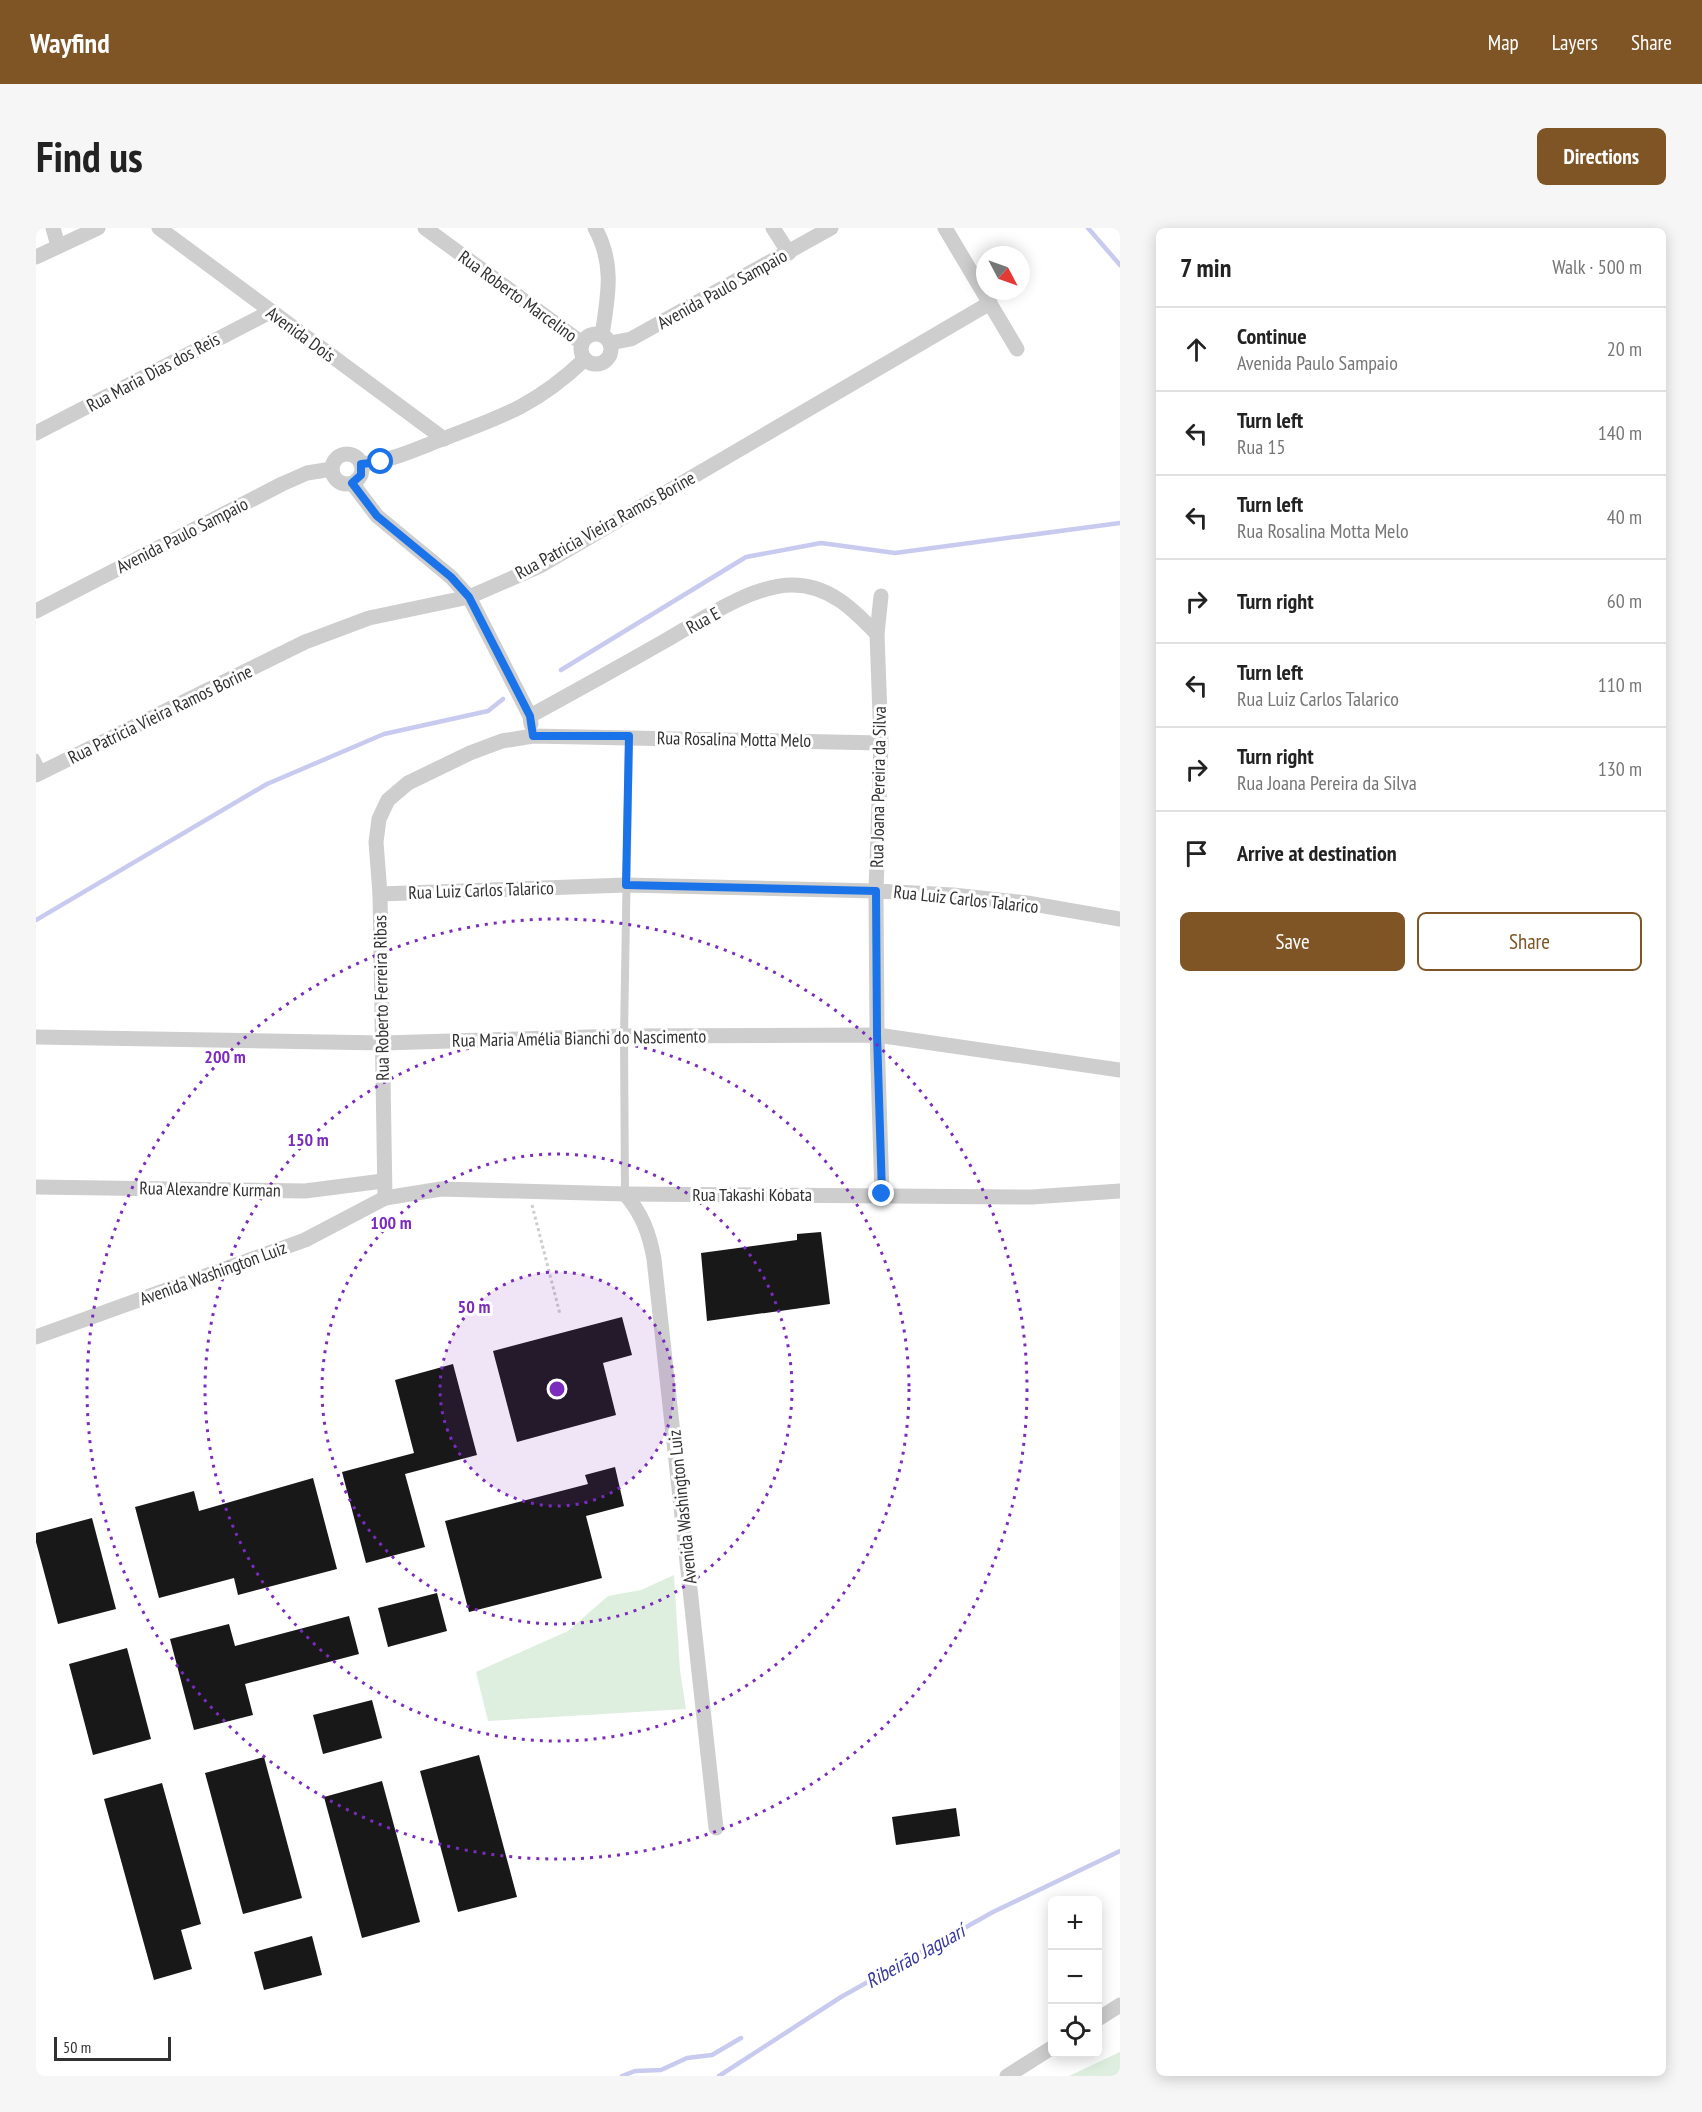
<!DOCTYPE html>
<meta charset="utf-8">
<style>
:root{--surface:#fff;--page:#f6f6f6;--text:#222;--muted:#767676;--line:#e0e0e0;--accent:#805525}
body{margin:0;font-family:"PT Sans Narrow",sans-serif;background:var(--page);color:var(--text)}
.controls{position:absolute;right:18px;bottom:18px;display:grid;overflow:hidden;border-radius:9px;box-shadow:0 3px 15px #0003}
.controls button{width:54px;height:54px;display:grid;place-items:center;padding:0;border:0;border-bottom:2px solid var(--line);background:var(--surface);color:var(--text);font:30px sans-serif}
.compass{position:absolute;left:940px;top:18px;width:54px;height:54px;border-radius:50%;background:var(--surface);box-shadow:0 3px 15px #0003;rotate:131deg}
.scale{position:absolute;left:18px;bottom:15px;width:117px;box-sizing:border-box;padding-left:6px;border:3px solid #313131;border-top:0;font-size:16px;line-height:21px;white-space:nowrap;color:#313131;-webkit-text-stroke:4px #fff;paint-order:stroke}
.stop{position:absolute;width:18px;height:18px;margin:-14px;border:4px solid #1a73e8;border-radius:50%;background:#fff}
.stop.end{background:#1a73e8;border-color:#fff;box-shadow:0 2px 6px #0008}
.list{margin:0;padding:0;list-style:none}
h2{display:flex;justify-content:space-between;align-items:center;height:78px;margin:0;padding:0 24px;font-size:26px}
h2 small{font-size:20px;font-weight:400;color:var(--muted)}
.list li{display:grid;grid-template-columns:39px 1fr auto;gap:18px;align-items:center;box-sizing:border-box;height:84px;padding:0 24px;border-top:2px solid var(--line)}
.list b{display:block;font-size:22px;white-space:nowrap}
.list p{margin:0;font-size:20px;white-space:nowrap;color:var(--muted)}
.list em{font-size:20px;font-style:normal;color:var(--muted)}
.actions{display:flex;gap:12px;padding:18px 24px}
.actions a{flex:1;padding:14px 0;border:2px solid var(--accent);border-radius:9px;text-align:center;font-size:21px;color:var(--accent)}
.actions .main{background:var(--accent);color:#fff}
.icon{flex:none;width:33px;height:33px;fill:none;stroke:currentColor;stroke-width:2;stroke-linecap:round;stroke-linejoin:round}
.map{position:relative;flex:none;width:1084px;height:1848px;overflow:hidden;border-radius:9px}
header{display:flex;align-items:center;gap:36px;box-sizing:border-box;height:84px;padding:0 30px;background:var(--accent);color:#fff}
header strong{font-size:28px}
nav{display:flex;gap:33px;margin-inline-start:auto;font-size:21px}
.intro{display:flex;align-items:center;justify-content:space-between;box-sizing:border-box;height:144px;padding:0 36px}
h1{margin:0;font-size:42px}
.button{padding:15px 27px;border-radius:9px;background:var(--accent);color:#fff;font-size:21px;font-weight:700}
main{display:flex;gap:36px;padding:0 36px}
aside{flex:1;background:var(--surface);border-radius:9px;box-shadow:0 3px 15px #0003}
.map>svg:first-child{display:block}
.green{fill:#deefdf}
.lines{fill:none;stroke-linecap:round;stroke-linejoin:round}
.stream{stroke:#c9caf0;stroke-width:4.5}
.building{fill:#181818}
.path{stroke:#cecece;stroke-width:3;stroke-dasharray:3 3;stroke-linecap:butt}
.service{stroke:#cecece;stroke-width:8}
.minor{stroke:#cecece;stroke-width:15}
.route{stroke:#1a73e8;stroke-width:8}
.ring{fill:none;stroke:#7b2cbf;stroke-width:3;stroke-dasharray:3 6}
.labels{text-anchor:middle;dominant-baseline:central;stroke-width:6;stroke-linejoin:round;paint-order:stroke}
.street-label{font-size:18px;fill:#313131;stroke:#fff}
.water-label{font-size:20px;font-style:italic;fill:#37389b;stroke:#fff}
.centre{fill:#7b2cbf;stroke:#fff;stroke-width:3}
.ring-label{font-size:18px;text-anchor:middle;font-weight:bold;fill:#7b2cbf;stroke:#fff;stroke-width:6;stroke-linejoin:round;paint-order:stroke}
</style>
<header>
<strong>Wayfind</strong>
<nav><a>Map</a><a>Layers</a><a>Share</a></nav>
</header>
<div class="intro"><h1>Find us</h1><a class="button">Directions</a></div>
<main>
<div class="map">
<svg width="1084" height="1848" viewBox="0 0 1084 1848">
<rect width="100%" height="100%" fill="#fff"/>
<g class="green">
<polygon points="638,1347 644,1442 650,1481 452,1493 440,1444 532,1403 572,1368 605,1362"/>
<polygon points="1084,1824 1084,1848 1033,1848"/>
</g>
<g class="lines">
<g class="stream">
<polyline points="1052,0 1084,37"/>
<polyline points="525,442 710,329 785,315 859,325 1084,295"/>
<polyline points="0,692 231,556 348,506 452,483 467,471"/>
<polyline points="586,1848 599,1843 625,1842 651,1830 676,1827 705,1810"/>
<polyline points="683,1848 805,1769 957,1684 1084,1623"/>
</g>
</g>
<g class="building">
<polygon points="785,1004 794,1076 671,1093 665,1025 761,1012 761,1006"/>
<polygon points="586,1089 596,1127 567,1135 580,1187 481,1214 457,1123"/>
<polygon points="417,1136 441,1227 369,1246 389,1319 330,1335 306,1244 378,1225 359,1152"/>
<polygon points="579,1239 588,1278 550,1288 566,1350 433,1384 409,1293 552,1256 549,1247"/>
<polygon points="277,1250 301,1341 202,1367 198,1350 123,1370 99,1279 158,1263 163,1283"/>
<polygon points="56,1290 80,1381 22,1396 0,1314 0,1305"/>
<polygon points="401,1365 411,1403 352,1419 342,1380"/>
<polygon points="313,1388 323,1426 209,1456 217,1487 158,1502 134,1411 193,1396 199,1418"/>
<polygon points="91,1420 115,1511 57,1527 33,1436"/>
<polygon points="336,1472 346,1510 287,1526 277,1487"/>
<polygon points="443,1527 481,1669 422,1684 384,1543"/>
<polygon points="228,1529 266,1670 207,1686 169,1545"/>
<polygon points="346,1553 384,1694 326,1710 288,1569"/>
<polygon points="126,1555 165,1696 145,1702 156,1741 118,1752 68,1571"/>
<polygon points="920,1580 924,1608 860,1617 856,1589"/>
<polygon points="276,1708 286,1747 228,1762 218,1724"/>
</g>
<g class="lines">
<polyline class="path" points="496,977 524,1086"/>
<g class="service">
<polyline points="0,530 7,544"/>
<polyline points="589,966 588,808 593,508"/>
</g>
<g class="minor">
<polyline points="17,0 22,18"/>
<polyline points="123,0 408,211"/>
<polyline points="389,0 546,115"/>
<path d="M559,0c20,36 13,68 7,107"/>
<polyline points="737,0 753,25"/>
<polyline points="909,0 981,121"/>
<polyline points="0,29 62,0"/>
<circle cx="560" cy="121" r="15"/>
<polyline points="574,115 595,111 795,0"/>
<polyline points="0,205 234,84"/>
<circle cx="311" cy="241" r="15"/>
<path d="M325,236c31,-3 55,-15 84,-26 59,-22 93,-34 140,-79"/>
<polyline points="316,255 341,288 415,349 433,369 494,488 495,496"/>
<polyline points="845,368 841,406 845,515 840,663 841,807 846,966"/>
<polyline points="0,383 246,256 271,245 296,241"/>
<path d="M494,488c44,-24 89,-49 133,-74 35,-20 88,-57 129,-57 37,0 61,24 85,49"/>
<polyline points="0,547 269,414 333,390 433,369 504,338 954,75"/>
<polyline points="344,666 590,657 840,663 917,667 991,675 1084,691"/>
<polyline points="0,809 347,815 588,808 841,807 1084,842"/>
<polyline points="0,959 269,963 347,953"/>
<path d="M589,966c17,20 24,38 29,65l62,569"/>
<polyline points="349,970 344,666 340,614 343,591 352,572 372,555 434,525 466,513 497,508 845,515"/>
<polyline points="0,1109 269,1012 349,970 405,961 589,966 996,969 1084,963"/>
<polyline points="1062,1791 1084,1777"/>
<polyline points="971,1848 1017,1819"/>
</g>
</g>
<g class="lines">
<polyline class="route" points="345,234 325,236 325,247 316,255 341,288 415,349 433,369 494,488 497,508 593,508 590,657 840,663 841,807 846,966"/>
</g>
<circle cx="521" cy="1161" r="117" fill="#7b2cbf" fill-opacity=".12"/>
<g class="ring">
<circle cx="521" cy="1161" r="117"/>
<circle cx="521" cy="1161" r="235"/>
<circle cx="521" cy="1161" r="352"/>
<circle cx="521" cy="1161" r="470"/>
</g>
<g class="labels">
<g class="street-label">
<text transform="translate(686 61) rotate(-29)">Avenida Paulo Sampaio</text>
<text transform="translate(482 68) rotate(36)">Rua Roberto Marcelino</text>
<text transform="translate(265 106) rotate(36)">Avenida Dois</text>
<text transform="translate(117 144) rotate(-28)">Rua Maria Dias dos Reis</text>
<text transform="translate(569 297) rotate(-29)">Rua Patricia Vieira Ramos Borine</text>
<text transform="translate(146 307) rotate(-27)">Avenida Paulo Sampaio</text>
<text transform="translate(667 392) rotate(-29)">Rua E</text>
<text transform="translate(124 486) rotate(-26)">Rua Patricia Vieira Ramos Borine</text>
<text transform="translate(698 511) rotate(1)">Rua Rosalina Motta Melo</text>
<text transform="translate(842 559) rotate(-89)">Rua Joana Pereira da Silva</text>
<text transform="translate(445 662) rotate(-2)">Rua Luiz Carlos Talarico</text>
<text transform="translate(930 671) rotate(6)">Rua Luiz Carlos Talarico</text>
<text transform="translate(345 770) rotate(-91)">Rua Roberto Ferreira Ribas</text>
<text transform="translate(543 810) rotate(-1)">Rua Maria Amélia Bianchi do Nascimento</text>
<text transform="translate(174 961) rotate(1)">Rua Alexandre Kurman</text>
<text x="716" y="966">Rua Takashi Kobata</text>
<text transform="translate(177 1045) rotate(-20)">Avenida Washington Luiz</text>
<text transform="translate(646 1279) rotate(-96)">Avenida Washington Luiz</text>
</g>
<g class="water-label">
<text transform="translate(879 1728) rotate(-29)">Ribeirão Jaguarí</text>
</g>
</g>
<circle cx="521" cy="1161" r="9" class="centre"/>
<g class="ring-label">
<text x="189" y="835">200 m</text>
<text x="272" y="918">150 m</text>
<text x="355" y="1001">100 m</text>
<text x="438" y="1085">50 m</text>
</g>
</svg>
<div class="controls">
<button>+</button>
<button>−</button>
<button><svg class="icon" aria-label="locate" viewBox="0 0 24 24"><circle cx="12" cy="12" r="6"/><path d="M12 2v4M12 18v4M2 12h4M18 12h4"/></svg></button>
</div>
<svg class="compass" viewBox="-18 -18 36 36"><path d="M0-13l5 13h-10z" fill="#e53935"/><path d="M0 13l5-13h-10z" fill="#767676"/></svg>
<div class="scale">50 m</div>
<div class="stop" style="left:345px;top:234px"></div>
<div class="stop end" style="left:846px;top:966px"></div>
</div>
<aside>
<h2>7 min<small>Walk · 500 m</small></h2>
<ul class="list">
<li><svg class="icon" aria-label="ahead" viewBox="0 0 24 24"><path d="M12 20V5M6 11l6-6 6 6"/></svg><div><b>Continue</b><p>Avenida Paulo Sampaio</p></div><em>20 m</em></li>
<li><svg class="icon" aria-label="left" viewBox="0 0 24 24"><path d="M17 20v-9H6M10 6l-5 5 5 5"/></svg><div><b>Turn left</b><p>Rua 15</p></div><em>140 m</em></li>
<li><svg class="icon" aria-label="left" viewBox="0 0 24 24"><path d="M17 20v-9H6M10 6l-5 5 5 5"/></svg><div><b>Turn left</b><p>Rua Rosalina Motta Melo</p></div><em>40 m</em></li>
<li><svg class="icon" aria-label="right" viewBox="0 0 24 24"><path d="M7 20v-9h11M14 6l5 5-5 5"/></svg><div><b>Turn right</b></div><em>60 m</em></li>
<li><svg class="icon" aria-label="left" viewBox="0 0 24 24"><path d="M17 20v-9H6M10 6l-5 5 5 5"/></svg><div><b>Turn left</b><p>Rua Luiz Carlos Talarico</p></div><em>110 m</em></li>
<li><svg class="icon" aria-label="right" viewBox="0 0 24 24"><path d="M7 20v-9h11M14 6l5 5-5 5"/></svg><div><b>Turn right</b><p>Rua Joana Pereira da Silva</p></div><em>130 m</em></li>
<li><svg class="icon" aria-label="arrive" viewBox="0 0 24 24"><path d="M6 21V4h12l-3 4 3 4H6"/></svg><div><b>Arrive at destination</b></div></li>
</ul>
<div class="actions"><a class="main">Save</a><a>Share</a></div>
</aside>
</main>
